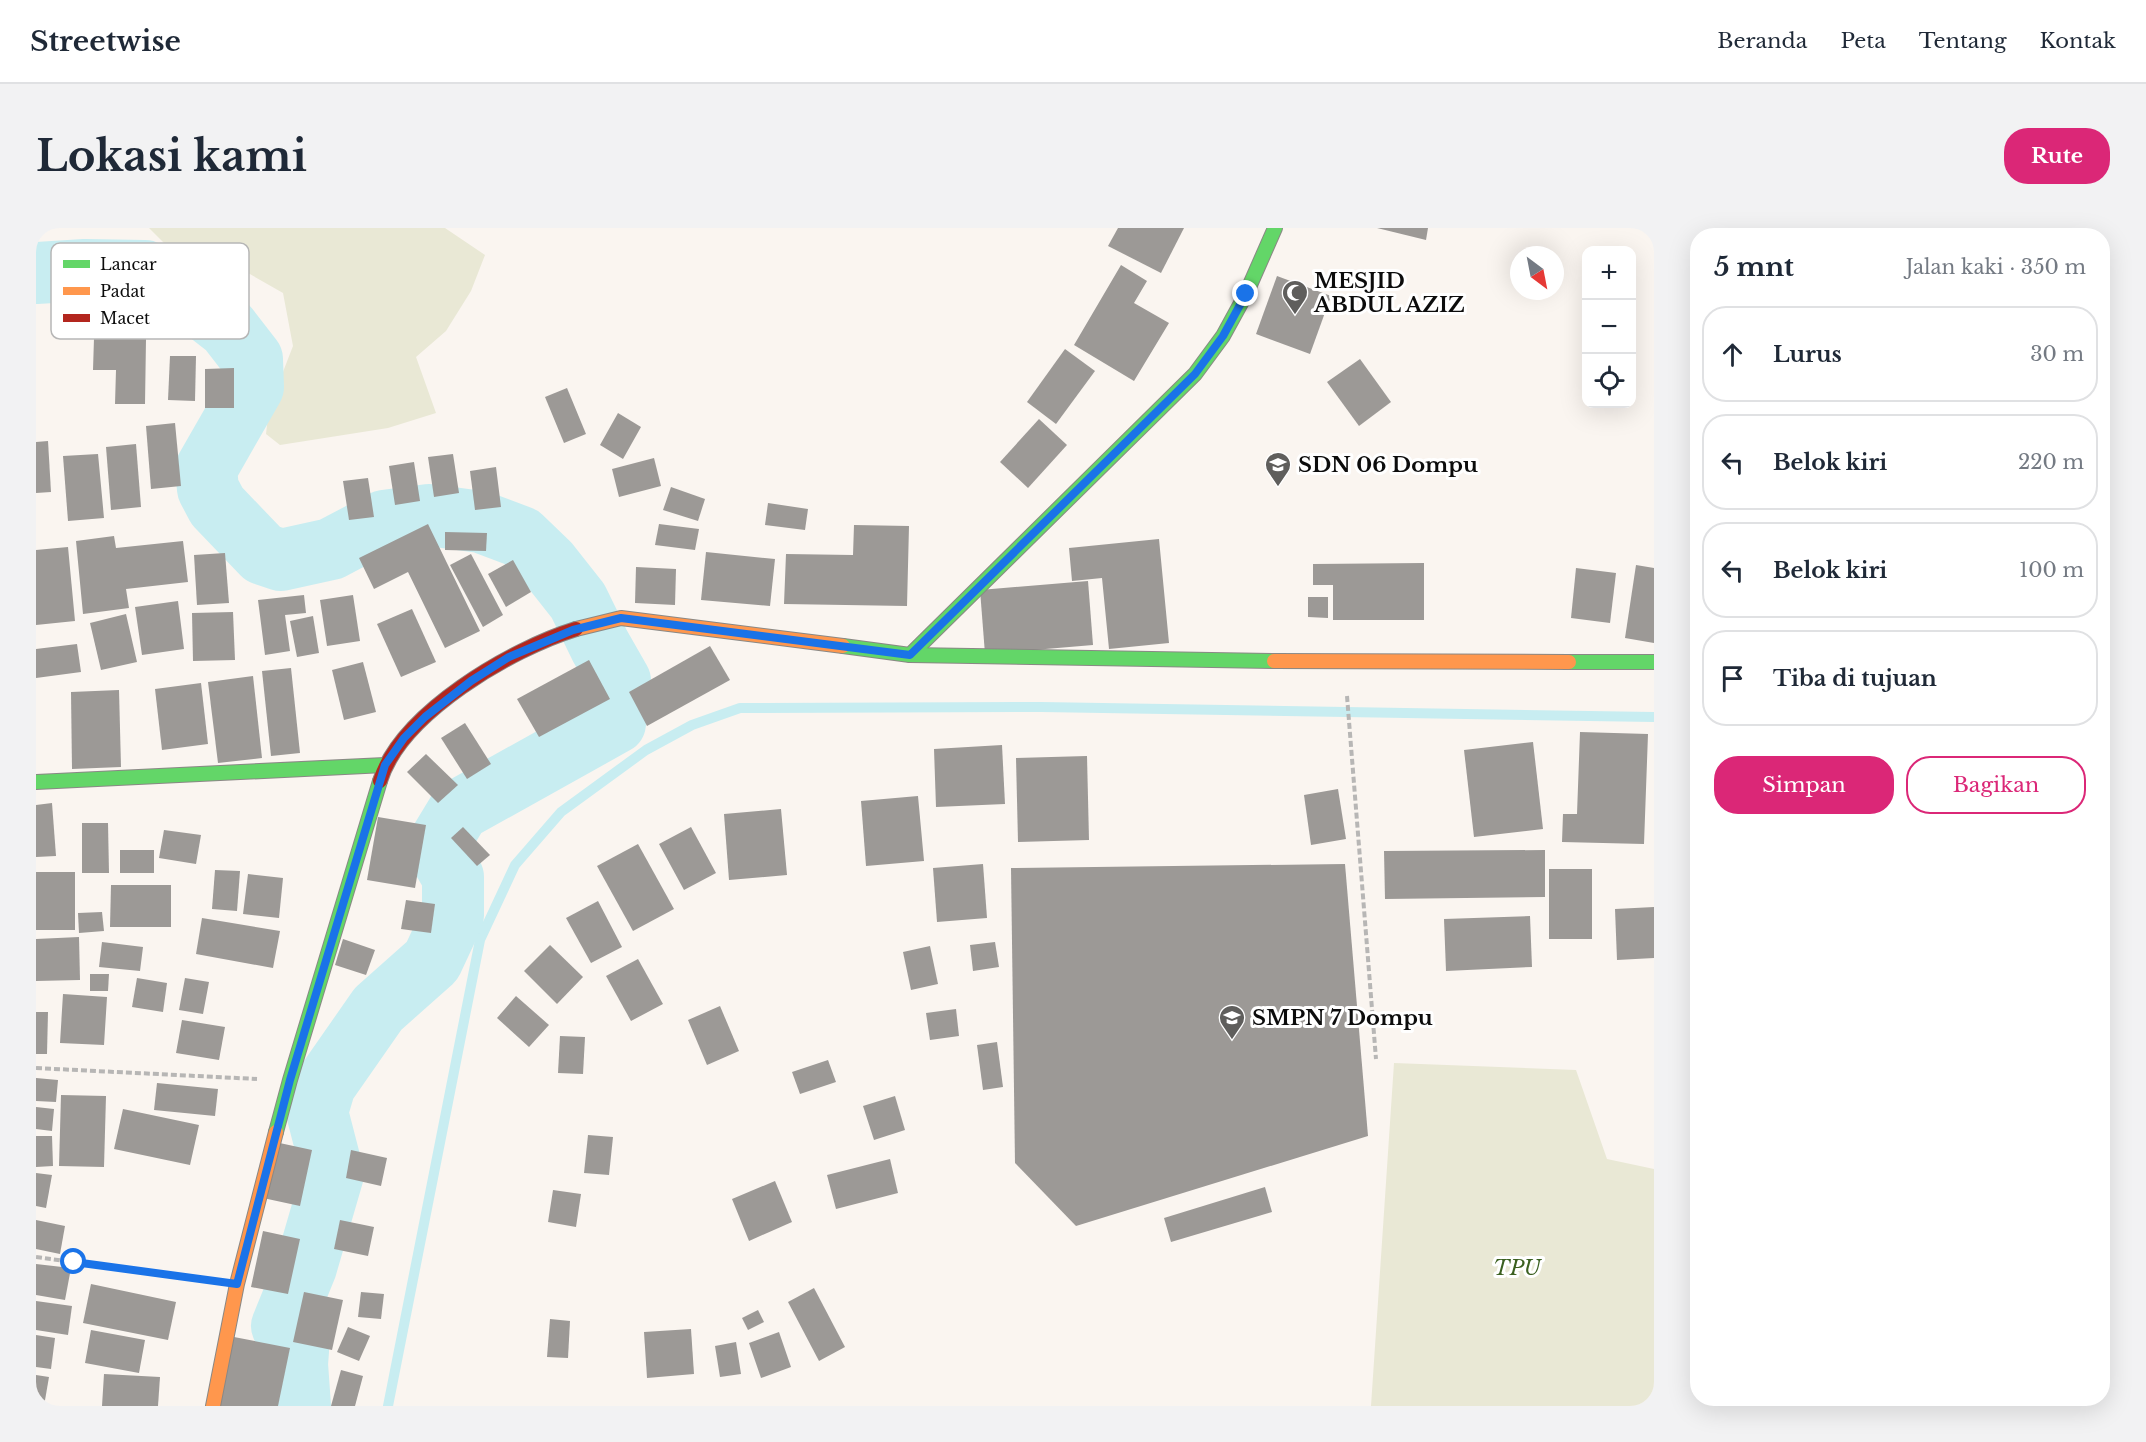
<!DOCTYPE html>
<html lang="id">
<meta charset="utf-8">
<style>
:root{--surface:#fff;--page:#f2f2f3;--text:#1f2937;--muted:#747a83;--line:#e0e1e3;--accent:#db2777}
body{margin:0;font-family:"Libre Baskerville",serif;background:var(--page);color:var(--text)}
.controls{position:absolute;right:18px;top:18px;display:grid;overflow:hidden;border-radius:12px;box-shadow:0 6px 24px #0002}
.controls button{width:54px;height:54px;display:grid;place-items:center;padding:0;border:0;border-bottom:2px solid var(--line);background:var(--surface);color:var(--text);font:30px sans-serif}
.compass{position:absolute;left:1474px;top:18px;width:54px;height:54px;border-radius:50%;background:var(--surface);box-shadow:0 6px 24px #0002;rotate:148deg}
.stop{position:absolute;width:18px;height:18px;margin:-14px;border:4px solid #1a73e8;border-radius:50%;background:#fff}
.stop.end{background:#1a73e8;border-color:#fff;box-shadow:0 2px 6px #0008}
.list{margin:0;padding:0;list-style:none}
h2{display:flex;justify-content:space-between;align-items:center;height:78px;margin:0;padding:0 24px;font-size:26px}
h2 small{font-size:20px;font-weight:400;color:var(--muted)}
.list li{display:grid;grid-template-columns:39px 1fr auto;gap:18px;align-items:center;box-sizing:border-box;height:96px;margin:0 12px 12px;padding:0 12px;border:2px solid var(--line);border-radius:24px}
.list b{display:block;font-size:22px;white-space:nowrap}
.list em{font-size:20px;font-style:normal;color:var(--muted)}
.actions{display:flex;gap:12px;padding:18px 24px}
.actions a{flex:1;padding:14px 0;border:2px solid var(--accent);border-radius:24px;text-align:center;font-size:21px;color:var(--accent)}
.actions .main{background:var(--accent);color:#fff}
.icon{flex:none;width:33px;height:33px;fill:none;stroke:currentColor;stroke-width:2;stroke-linecap:round;stroke-linejoin:round}
.map{position:relative;flex:none;width:1618px;height:1178px;overflow:hidden;border-radius:24px}
header{display:flex;align-items:center;gap:36px;box-sizing:border-box;height:84px;padding:0 30px;background:var(--surface);border-bottom:2px solid var(--line)}
header strong{font-size:28px}
nav{display:flex;gap:33px;margin-inline-start:auto;font-size:21px}
.intro{display:flex;align-items:center;justify-content:space-between;box-sizing:border-box;height:144px;padding:0 36px}
h1{margin:0;font-size:42px}
.button{padding:15px 27px;border-radius:24px;background:var(--accent);color:#fff;font-size:21px;font-weight:700}
main{display:flex;gap:36px;padding:0 36px}
aside{flex:1;background:var(--surface);border-radius:24px;box-shadow:0 6px 24px #0002}
.map>svg:first-child{display:block}
.cemetery{fill:#e9e8d5}
.lines{fill:none;stroke-linecap:round;stroke-linejoin:round}
.stream{stroke:#c8edf1;stroke-width:10}
.river{stroke:#c8edf1;stroke-width:62}
.building{fill:#9c9996}
.fast-casing{stroke:#8a8885;stroke-width:16}
.slow-casing{stroke:#8a8885;stroke-width:16}
.jam-casing{stroke:#8a8885;stroke-width:16}
.path{stroke:#b7b6b5;stroke-width:4;stroke-dasharray:6 3;stroke-linecap:butt}
.fast{stroke:#63d668;stroke-width:14}
.slow{stroke:#ff974d;stroke-width:14}
.jam{stroke:#b3261e;stroke-width:14}
.route{stroke:#1a73e8;stroke-width:8}
.labels{text-anchor:middle;dominant-baseline:central;stroke-width:6;stroke-linejoin:round;paint-order:stroke}
.poi-label{font-size:21px;font-weight:bold;fill:#0c0c0c;stroke:#fff;text-anchor:start}
.park-label{font-size:21px;font-style:italic;fill:#3b6020;stroke:#fff}
.key{fill:#fff;stroke:#b6b6b6;stroke-width:1.5}
.key-label{font-size:16px;fill:#0c0c0c}
</style>
<header>
<strong>Streetwise</strong>
<nav><a>Beranda</a><a>Peta</a><a>Tentang</a><a>Kontak</a></nav>
</header>
<div class="intro"><h1>Lokasi kami</h1><a class="button">Rute</a></div>
<main>
<div class="map">
<svg width="1618" height="1178" viewBox="0 0 1618 1178">
<rect width="100%" height="100%" fill="#faf5f0"/>
<g class="cemetery">
<polygon points="113,0 409,0 449,27 435,63 410,103 380,129 400,185 352,200 244,217 230,206 233,180 257,118 247,65 191,33 133,20"/>
<polygon points="1358,835 1540,842 1571,931 1618,941 1618,1178 1335,1178"/>
</g>
<g class="lines">
<polyline class="stream" points="352,1178 444,712 479,637 525,584 610,522 656,497 704,480 1005,479 1618,489"/>
<polyline class="river" points="0,45 49,42 109,43 147,65 192,100 216,131 217,159 170,241 172,261 181,278 227,326 245,332 295,321 348,293 393,287 445,294 485,309 512,335 542,373 564,418 584,453 579,495 423,582 400,620 417,649 417,688 396,733 342,781 289,857 281,884 297,946 270,1039 246,1098 252,1112 262,1123 261,1136 264,1178"/>
</g>
<g class="building">
<polygon points="1082,0 1148,0 1125,45 1072,18"/>
<polygon points="1341,0 1392,0 1390,12"/>
<polygon points="1085,37 1111,53 1098,75 1133,95 1098,153 1038,117"/>
<polygon points="1241,48 1295,68 1274,126 1220,106"/>
<polygon points="58,110 110,111 109,176 79,176 80,142 57,142"/>
<polygon points="1029,121 1059,143 1020,196 991,174"/>
<polygon points="134,128 160,128 159,173 132,172"/>
<polygon points="1324,131 1355,174 1323,198 1291,154"/>
<polygon points="198,140 198,180 169,180 169,141"/>
<polygon points="531,160 550,206 528,215 509,169"/>
<polygon points="582,185 605,199 587,231 564,217"/>
<polygon points="1003,191 1031,217 992,260 964,234"/>
<polygon points="139,195 145,258 115,261 110,198"/>
<polygon points="12,213 15,264 0,265 0,214"/>
<polygon points="100,216 105,279 75,282 70,219"/>
<polygon points="62,226 68,290 32,293 27,228"/>
<polygon points="417,226 423,265 398,269 392,229"/>
<polygon points="618,230 625,258 583,269 576,241"/>
<polygon points="378,234 384,273 359,277 353,238"/>
<polygon points="460,239 465,279 439,282 434,243"/>
<polygon points="332,250 338,289 313,292 307,253"/>
<polygon points="635,259 669,271 662,293 627,282"/>
<polygon points="732,275 772,281 769,302 729,297"/>
<polygon points="392,296 444,403 409,420 372,344 338,361 323,330"/>
<polygon points="623,296 663,301 659,322 619,317"/>
<polygon points="818,297 873,298 871,378 748,376 750,326 817,327"/>
<polygon points="409,304 451,305 450,323 409,322"/>
<polygon points="78,308 80,320 147,313 152,354 90,361 93,380 47,386 40,313"/>
<polygon points="1123,311 1133,415 1073,421 1066,350 1036,353 1033,320"/>
<polygon points="32,319 39,393 0,397 0,322"/>
<polygon points="670,324 739,331 734,378 665,372"/>
<polygon points="189,325 193,375 161,377 158,327"/>
<polygon points="435,326 467,387 447,399 414,337"/>
<polygon points="477,332 495,364 470,379 452,346"/>
<polygon points="1388,335 1388,392 1297,392 1297,357 1277,357 1277,336"/>
<polygon points="1600,337 1618,340 1618,415 1589,410"/>
<polygon points="600,339 640,341 639,377 599,375"/>
<polygon points="1540,340 1580,345 1574,395 1535,390"/>
<polygon points="1052,353 1057,417 949,426 944,362"/>
<polygon points="268,367 270,385 249,387 254,423 229,427 222,372"/>
<polygon points="317,367 324,413 291,418 284,372"/>
<polygon points="1272,369 1292,369 1292,390 1272,389"/>
<polygon points="142,373 148,421 106,427 99,379"/>
<polygon points="376,381 400,434 365,449 341,396"/>
<polygon points="197,384 199,432 157,433 156,385"/>
<polygon points="90,386 101,434 65,442 54,395"/>
<polygon points="277,388 283,425 261,429 254,393"/>
<polygon points="41,416 45,444 0,450 0,421"/>
<polygon points="674,418 694,452 611,498 593,464"/>
<polygon points="553,432 574,471 503,509 481,471"/>
<polygon points="327,434 340,484 308,492 296,442"/>
<polygon points="255,440 264,525 235,528 226,443"/>
<polygon points="217,448 226,530 182,535 172,454"/>
<polygon points="165,455 172,516 126,522 119,461"/>
<polygon points="83,462 85,539 36,541 35,464"/>
<polygon points="429,495 455,536 431,551 405,510"/>
<polygon points="1544,504 1612,506 1608,616 1526,614 1527,586 1541,586"/>
<polygon points="1497,514 1507,601 1438,609 1428,522"/>
<polygon points="966,517 969,576 900,579 898,521"/>
<polygon points="390,526 422,557 402,575 371,544"/>
<polygon points="1051,528 1053,612 982,614 980,530"/>
<polygon points="1302,561 1310,611 1275,617 1268,567"/>
<polygon points="882,568 888,633 830,638 825,573"/>
<polygon points="16,575 20,628 0,629 0,577"/>
<polygon points="745,581 751,647 693,652 688,586"/>
<polygon points="342,589 390,597 379,660 331,652"/>
<polygon points="46,595 72,595 73,645 46,645"/>
<polygon points="427,599 454,627 441,638 415,610"/>
<polygon points="655,599 680,645 648,662 623,616"/>
<polygon points="128,602 165,607 160,636 123,630"/>
<polygon points="602,616 638,681 597,703 561,638"/>
<rect x="84" y="622" width="34" height="23"/>
<polygon points="1509,622 1509,669 1349,671 1348,623"/>
<polygon points="947,636 951,690 901,694 897,640"/>
<polygon points="1309,636 1332,908 1040,998 979,935 975,640"/>
<rect x="1513" y="641" width="43" height="70"/>
<polygon points="179,642 204,643 201,683 176,681"/>
<rect x="0" y="644" width="39" height="58"/>
<polygon points="212,646 247,650 243,690 207,686"/>
<polygon points="75,657 135,657 135,699 74,699"/>
<polygon points="370,672 399,676 395,705 365,701"/>
<polygon points="562,673 586,719 555,735 530,690"/>
<polygon points="1618,679 1618,730 1581,732 1579,681"/>
<polygon points="66,684 68,703 43,705 42,685"/>
<polygon points="1494,688 1496,739 1410,743 1408,691"/>
<polygon points="166,690 244,703 237,740 160,726"/>
<polygon points="43,709 44,752 0,753 0,711"/>
<polygon points="307,711 339,722 330,747 299,737"/>
<polygon points="66,714 107,719 104,743 63,739"/>
<polygon points="959,714 963,739 937,743 934,717"/>
<polygon points="514,717 547,749 521,776 488,743"/>
<polygon points="894,718 902,756 875,762 867,724"/>
<polygon points="602,731 627,776 595,793 570,748"/>
<polygon points="54,746 73,746 72,763 54,763"/>
<polygon points="101,750 131,755 127,784 96,779"/>
<polygon points="149,750 173,754 167,786 143,782"/>
<polygon points="27,766 71,769 68,817 24,815"/>
<polygon points="480,768 513,797 493,819 461,790"/>
<polygon points="684,778 703,823 671,837 652,792"/>
<polygon points="920,781 923,808 894,812 890,785"/>
<polygon points="0,784 12,784 11,826 0,826"/>
<polygon points="146,792 189,799 183,832 140,825"/>
<polygon points="524,808 549,809 547,846 522,845"/>
<polygon points="961,814 967,859 947,862 941,817"/>
<polygon points="792,832 800,854 764,866 756,844"/>
<polygon points="0,850 22,852 20,874 0,873"/>
<polygon points="121,855 182,861 179,888 118,882"/>
<polygon points="25,867 70,868 68,939 23,938"/>
<polygon points="859,868 869,902 838,912 827,878"/>
<polygon points="0,879 18,881 16,903 0,901"/>
<polygon points="87,881 163,897 154,937 78,921"/>
<polygon points="552,907 577,909 573,947 548,945"/>
<polygon points="0,908 16,908 17,938 0,939"/>
<polygon points="239,914 276,922 264,978 227,970"/>
<polygon points="315,922 351,930 345,958 310,950"/>
<polygon points="854,931 862,965 800,981 791,947"/>
<polygon points="0,945 16,947 10,980 0,978"/>
<polygon points="739,953 756,994 713,1013 696,971"/>
<polygon points="1229,959 1236,984 1135,1014 1128,990"/>
<polygon points="517,962 545,966 540,999 512,994"/>
<polygon points="0,992 29,998 24,1026 0,1021"/>
<polygon points="304,992 338,999 332,1028 298,1021"/>
<polygon points="227,1003 264,1011 252,1066 215,1059"/>
<polygon points="0,1036 35,1040 29,1072 0,1067"/>
<polygon points="55,1056 140,1074 132,1112 47,1095"/>
<polygon points="778,1060 809,1119 783,1133 752,1074"/>
<polygon points="268,1064 307,1072 296,1122 257,1114"/>
<polygon points="325,1064 348,1066 345,1091 322,1089"/>
<polygon points="0,1073 36,1078 32,1107 0,1102"/>
<polygon points="722,1082 728,1094 712,1102 706,1090"/>
<polygon points="514,1091 534,1093 532,1130 511,1129"/>
<polygon points="312,1099 334,1108 323,1133 301,1124"/>
<polygon points="655,1101 658,1146 611,1150 608,1104"/>
<polygon points="55,1102 109,1112 103,1145 49,1135"/>
<polygon points="743,1104 755,1139 725,1150 713,1115"/>
<polygon points="0,1107 19,1110 15,1141 0,1139"/>
<polygon points="198,1109 254,1120 242,1178 183,1178"/>
<polygon points="700,1114 705,1146 684,1149 679,1118"/>
<polygon points="305,1142 327,1148 319,1178 295,1178"/>
<polygon points="68,1146 124,1149 122,1178 66,1178"/>
<polygon points="0,1147 13,1149 8,1178 0,1178"/>
</g>
<g class="lines">
<defs>
<g id="fast">
<polyline points="807,418 874,427 1159,146 1187,108 1210,66 1239,0"/>
<polyline points="874,427 1238,433"/>
<polyline points="1533,434 1618,434"/>
<polyline points="0,554 349,537"/>
<polyline points="240,904 254,852 344,553"/>
</g>
<g id="slow">
<polyline points="540,401 585,390 807,418"/>
<polyline points="1238,433 1533,434"/>
<polyline points="177,1178 201,1056 240,904"/>
</g>
<path id="jam" d="M344,553c21,-68 131,-132 196,-152"/>
</defs>
<use href="#fast" class="fast-casing"/>
<use href="#slow" class="slow-casing"/>
<use href="#jam" class="jam-casing"/>
<g class="path">
<polyline points="1311,468 1340,831"/>
<polyline points="0,840 221,851"/>
<polyline points="0,1029 169,1052"/>
</g>
<use href="#fast" class="fast"/>
<use href="#slow" class="slow"/>
<use href="#jam" class="jam"/>
</g>
<g class="lines">
<polyline class="route" points="38,1034 201,1056 254,852 349,537 368,510 389,489 435,453 473,429 537,402 585,390 874,427 1159,146 1187,108 1210,66"/>
</g>
<defs>
<symbol id="mosque-pin" viewBox="-11 -11 22 30"><path d="M0 17L-7.5 6A9.5 9.5 0 1 1 7.5 6Z" fill="#5f5e5c" stroke="#fff"/><path d="M3.5-4.9A6 6 0 1 0 3.5 4.9A5 5 0 1 1 3.5-4.9Z" fill="#fff"/></symbol>
<symbol id="school-pin" viewBox="-11 -11 22 30"><path d="M0 17L-7.5 6A9.5 9.5 0 1 1 7.5 6Z" fill="#5f5e5c" stroke="#fff"/><path d="M0-5L7-2L0 1L-7-2ZM-4 1L0 2.5L4 1V4Q0 6-4 4Z" fill="#fff"/></symbol>
</defs>
<g fill-rule="evenodd">
<use href="#mosque-pin" x="1244" y="50" width="30" height="40"/>
<use href="#school-pin" x="1227" y="222" width="30" height="40"/>
<use href="#school-pin" x="1181" y="775" width="30" height="40"/>
</g>
<g class="labels">
<g class="poi-label">
<text x="1278" y="53">MESJID<tspan x="1278" dy="24">ABDUL AZIZ</tspan></text>
<text x="1262" y="237">SDN 06 Dompu</text>
<text x="1216" y="790">SMPN 7 Dompu</text>
</g>
<g class="park-label">
<text x="1481" y="1040">TPU</text>
</g>
</g>
<rect x="15" y="15" width="198" height="96" rx="9" class="key"/>
<rect x="27" y="32" width="27" height="8" fill="#63d668"/>
<rect x="27" y="59" width="27" height="8" fill="#ff974d"/>
<rect x="27" y="86" width="27" height="8" fill="#b3261e"/>
<g class="key-label">
<text x="64" y="42">Lancar</text>
<text x="64" y="69">Padat</text>
<text x="64" y="96">Macet</text>
</g>
</svg>
<div class="controls">
<button>+</button>
<button>−</button>
<button><svg class="icon" aria-label="locate" viewBox="0 0 24 24"><circle cx="12" cy="12" r="6"/><path d="M12 2v4M12 18v4M2 12h4M18 12h4"/></svg></button>
</div>
<svg class="compass" viewBox="-18 -18 36 36"><path d="M0-13l5 13h-10z" fill="#e53935"/><path d="M0 13l5-13h-10z" fill="#747a83"/></svg>
<div class="stop" style="left:38px;top:1034px"></div>
<div class="stop end" style="left:1210px;top:66px"></div>
</div>
<aside>
<h2>5 mnt<small>Jalan kaki · 350 m</small></h2>
<ul class="list">
<li><svg class="icon" aria-label="ahead" viewBox="0 0 24 24"><path d="M12 20V5M6 11l6-6 6 6"/></svg><div><b>Lurus</b></div><em>30 m</em></li>
<li><svg class="icon" aria-label="left" viewBox="0 0 24 24"><path d="M17 20v-9H6M10 6l-5 5 5 5"/></svg><div><b>Belok kiri</b></div><em>220 m</em></li>
<li><svg class="icon" aria-label="left" viewBox="0 0 24 24"><path d="M17 20v-9H6M10 6l-5 5 5 5"/></svg><div><b>Belok kiri</b></div><em>100 m</em></li>
<li><svg class="icon" aria-label="arrive" viewBox="0 0 24 24"><path d="M6 21V4h12l-3 4 3 4H6"/></svg><div><b>Tiba di tujuan</b></div></li>
</ul>
<div class="actions"><a class="main">Simpan</a><a>Bagikan</a></div>
</aside>
</main>
